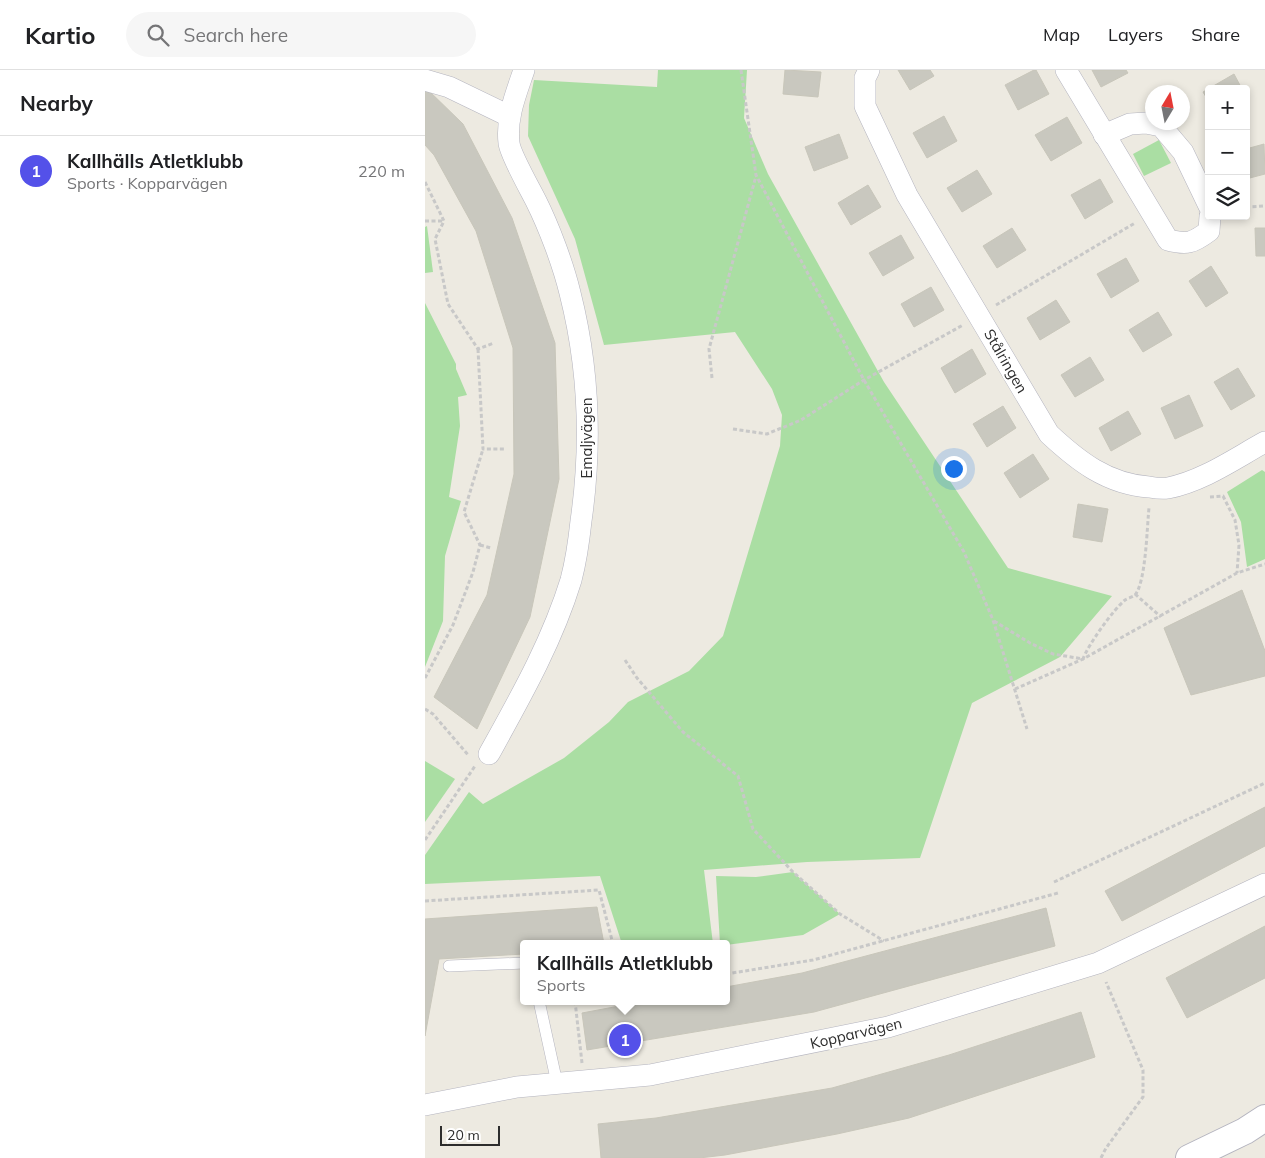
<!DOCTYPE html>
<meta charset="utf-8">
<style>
:root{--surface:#fff;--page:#f6f6f6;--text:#202124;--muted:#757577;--line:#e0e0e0;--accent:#5451e9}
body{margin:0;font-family:Mulish,sans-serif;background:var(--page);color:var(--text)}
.controls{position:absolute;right:15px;top:15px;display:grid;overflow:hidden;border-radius:5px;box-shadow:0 2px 8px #0003}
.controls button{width:45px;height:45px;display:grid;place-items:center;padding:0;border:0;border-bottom:1px solid var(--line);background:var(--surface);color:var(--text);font:25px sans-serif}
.compass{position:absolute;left:720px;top:15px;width:45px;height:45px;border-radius:50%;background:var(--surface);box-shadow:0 2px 8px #0003;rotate:10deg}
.scale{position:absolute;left:15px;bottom:12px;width:60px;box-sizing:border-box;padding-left:5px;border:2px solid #2d2d2d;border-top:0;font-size:14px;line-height:18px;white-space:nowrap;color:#2d2d2d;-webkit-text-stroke:4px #fff;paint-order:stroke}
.you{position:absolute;left:528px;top:398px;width:18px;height:18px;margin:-12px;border:4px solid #fff;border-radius:50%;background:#1a73e8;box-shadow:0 0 0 8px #1a73e833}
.badge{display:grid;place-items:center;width:32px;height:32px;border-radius:50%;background:var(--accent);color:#fff;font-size:16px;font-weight:700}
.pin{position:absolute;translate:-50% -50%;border:2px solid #fff;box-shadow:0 1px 5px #0006}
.popup{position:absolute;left:95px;top:870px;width:210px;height:65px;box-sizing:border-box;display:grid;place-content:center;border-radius:5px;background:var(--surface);filter:drop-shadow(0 1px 4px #0005);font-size:16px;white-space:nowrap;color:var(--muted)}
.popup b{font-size:19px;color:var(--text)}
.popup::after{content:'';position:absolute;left:50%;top:100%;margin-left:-10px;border:10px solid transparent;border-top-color:var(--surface)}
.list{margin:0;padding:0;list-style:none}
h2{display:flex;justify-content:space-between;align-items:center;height:65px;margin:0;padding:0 20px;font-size:21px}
h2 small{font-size:16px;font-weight:400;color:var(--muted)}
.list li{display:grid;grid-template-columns:32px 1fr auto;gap:15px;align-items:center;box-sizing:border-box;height:70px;padding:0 20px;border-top:1px solid var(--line)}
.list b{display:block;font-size:19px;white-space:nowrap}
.list p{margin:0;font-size:16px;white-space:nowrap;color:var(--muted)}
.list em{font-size:16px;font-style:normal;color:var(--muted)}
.icon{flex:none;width:28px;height:28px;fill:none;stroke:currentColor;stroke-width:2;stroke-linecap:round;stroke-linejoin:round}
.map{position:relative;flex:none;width:840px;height:1088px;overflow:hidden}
header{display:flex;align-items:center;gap:30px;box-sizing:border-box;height:70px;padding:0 25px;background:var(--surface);border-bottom:1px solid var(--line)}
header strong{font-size:24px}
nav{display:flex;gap:28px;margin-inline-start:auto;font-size:18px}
.search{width:350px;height:45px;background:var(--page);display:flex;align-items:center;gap:12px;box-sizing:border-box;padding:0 18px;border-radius:28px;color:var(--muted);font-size:19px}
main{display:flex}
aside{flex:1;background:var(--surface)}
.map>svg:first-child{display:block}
.green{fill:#aadea3}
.building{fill:#c9c8bf;stroke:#c8c6ba}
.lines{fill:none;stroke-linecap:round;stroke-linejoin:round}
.service-casing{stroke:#b4b4bf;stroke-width:12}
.minor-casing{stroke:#b4b4bf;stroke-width:22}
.tertiary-casing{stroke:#b4b4bf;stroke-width:28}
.path{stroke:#c8c8c8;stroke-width:3;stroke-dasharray:4 2.5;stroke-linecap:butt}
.service{stroke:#fff;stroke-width:11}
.minor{stroke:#fff;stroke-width:21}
.tertiary{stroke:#fff;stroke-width:26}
.labels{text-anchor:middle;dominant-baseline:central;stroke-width:4;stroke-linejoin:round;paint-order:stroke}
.street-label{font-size:15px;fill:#2d2d2d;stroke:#fff}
</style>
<header>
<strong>Kartio</strong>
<div class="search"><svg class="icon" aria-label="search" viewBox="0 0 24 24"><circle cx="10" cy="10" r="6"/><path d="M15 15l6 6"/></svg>Search here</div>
<nav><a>Map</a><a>Layers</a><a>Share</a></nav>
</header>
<main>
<aside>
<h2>Nearby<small></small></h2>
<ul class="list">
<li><span class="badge">1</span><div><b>Kallhälls Atletklubb</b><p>Sports · Kopparvägen</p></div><em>220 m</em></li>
</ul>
</aside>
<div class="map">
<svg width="840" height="1088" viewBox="0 0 840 1088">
<rect width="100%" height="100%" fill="#edeae1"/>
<g class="green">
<polygon points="233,0 322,0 319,48 343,104 459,312 583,498 687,526 635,587 547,633 495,788 382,792 279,800 288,874 197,874 175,806 0,814 0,785 44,722 58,734 139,688 184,652 203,632 264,601 298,566 355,376 357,345 347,319 310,262 179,275 150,169 103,66 104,35 109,10 232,17"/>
<polygon points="734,70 746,93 719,106 708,84"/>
<polygon points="2,156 8,202 0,203 0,157"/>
<polygon points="0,233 31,294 31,299 42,325 33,327 35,356 24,427 36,431 20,486 18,551 0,597"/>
<polygon points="837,400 840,402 840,489 822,497 816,452 802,422"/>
<polygon points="0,691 30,709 0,752"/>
<polygon points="368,802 415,844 378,865 301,875 295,874 291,806 331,807"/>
</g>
<g class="building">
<polygon points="360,0 396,2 393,27 358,24"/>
<polygon points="473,0 505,0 509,6 485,20"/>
<polygon points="609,0 611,0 624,24 593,40 580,15"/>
<polygon points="667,0 701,0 703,3 676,17"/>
<polygon points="809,4 817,19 784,19 784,32 778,22"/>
<polygon points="0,17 38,54 87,148 130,273 134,409 105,547 52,659 9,627 62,525 89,404 88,278 51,161 9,85 0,75"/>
<polygon points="519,46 532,71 502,88 488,63"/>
<polygon points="642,47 657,73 626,91 610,65"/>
<polygon points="414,64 423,88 389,101 380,77"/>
<polygon points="839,74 840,104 821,109 821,79"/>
<polygon points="552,100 567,124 537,142 522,118"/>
<polygon points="675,109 688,132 660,149 646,125"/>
<polygon points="443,115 456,137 426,155 413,133"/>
<polygon points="587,158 601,180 572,198 558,176"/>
<polygon points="830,158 840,158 840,186 831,186"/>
<polygon points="476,165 489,188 458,206 444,183"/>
<polygon points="701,188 714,211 686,228 672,204"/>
<polygon points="786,196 803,223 781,237 764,211"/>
<polygon points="506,217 519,240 489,257 476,234"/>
<polygon points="631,230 645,252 615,270 602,248"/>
<polygon points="733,242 747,265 718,282 704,260"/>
<polygon points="547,279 561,304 530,323 516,298"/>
<polygon points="665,287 679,310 650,327 636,305"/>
<polygon points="813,298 830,326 806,340 789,312"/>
<polygon points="764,325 778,356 750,369 736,338"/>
<polygon points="578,336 591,358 562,377 548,354"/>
<polygon points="703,341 716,364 686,381 674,358"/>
<polygon points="608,384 624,409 595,428 579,403"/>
<polygon points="653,434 683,439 677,472 648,467"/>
<polygon points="817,520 840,581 840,606 766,625 739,558"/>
<polygon points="840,737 840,776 697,851 680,821"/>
<polygon points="172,837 179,874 99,874 99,884 14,889 0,966 0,849"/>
<polygon points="621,838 630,876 389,942 162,980 157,943 221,931 301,931 301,917 377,903"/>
<polygon points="840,856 840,908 762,948 741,908"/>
<polygon points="656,942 670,987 484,1048 412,1064 300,1085 274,1088 176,1088 173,1054 231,1048 407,1018 524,985"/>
</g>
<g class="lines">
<defs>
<g id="service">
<polyline points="24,896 99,893"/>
<polyline points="114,931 132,1013"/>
</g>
<g id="minor">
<path d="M444,0l-4,8v28l42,89 142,239c29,27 58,50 100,53 6,1 13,2 19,1 35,-7 66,-29 97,-46"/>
<path d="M641,0l102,170c19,5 25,3 41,-9l1,-15"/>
<polyline points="0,10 24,17 84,46"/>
<polyline points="679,65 705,54 721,53 736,56 758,82 784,136"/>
<path d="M64,684c31,-56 63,-112 82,-174 5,-19 8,-40 10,-59 11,-77 8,-153 -11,-228 -7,-29 -21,-66 -34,-92 -6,-12 -26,-47 -27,-58 -3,-26 7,-49 15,-73"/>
<polyline points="0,1035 92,1017 225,1005 463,957 673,893 840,814"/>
</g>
<polyline id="tertiary" points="764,1088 820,1061 840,1048"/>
</defs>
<use href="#service" class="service-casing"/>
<use href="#minor" class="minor-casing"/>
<use href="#tertiary" class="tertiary-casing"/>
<g class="path">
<polyline points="316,0 331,105 439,310 539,482 568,550 602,659"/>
<polyline points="0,112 19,151 10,169 23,234 53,279 69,273"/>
<polyline points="821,137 840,136"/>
<polyline points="0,151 19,151"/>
<polyline points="571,235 710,153"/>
<polyline points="53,279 58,379 81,379"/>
<polyline points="287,308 284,279 331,106"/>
<polyline points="308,359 342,364 376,350 439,310 538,255"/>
<polyline points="785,427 798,426 810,450 814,475 812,503"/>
<polyline points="55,475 66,478"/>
<polyline points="710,524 736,547"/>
<path d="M569,551l36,22 23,11 30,5c5,-14 30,-49 42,-59 3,-2 8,-3 10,-5 11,-13 12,-69 14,-87"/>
<polyline points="200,590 212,608 258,662 313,706 328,759 368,802 415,844 459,871"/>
<polyline points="0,608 28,555 48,502 55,475 39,442 58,379"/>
<polyline points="590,619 658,589 812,503 840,494"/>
<polyline points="0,639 8,644 44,686"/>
<polyline points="0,770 50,696"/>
<polyline points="629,812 840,713"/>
<polyline points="0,831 174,820 188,874"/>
<polyline points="301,904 388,890 633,823"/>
<polyline points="150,931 157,993"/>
<polyline points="676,1088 681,1078 718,1027 718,1000 681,912"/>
</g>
<use href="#service" class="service"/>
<use href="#minor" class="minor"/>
<use href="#tertiary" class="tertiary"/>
</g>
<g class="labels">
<g class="street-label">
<text transform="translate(581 291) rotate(60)">Stålringen</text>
<text transform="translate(161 368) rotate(-90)">Emaljvägen</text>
<text transform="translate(431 963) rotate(-13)">Kopparvägen</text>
</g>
</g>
</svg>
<div class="controls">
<button>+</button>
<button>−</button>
<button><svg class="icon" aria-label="layers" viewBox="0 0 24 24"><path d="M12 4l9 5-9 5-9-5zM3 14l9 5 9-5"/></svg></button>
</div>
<svg class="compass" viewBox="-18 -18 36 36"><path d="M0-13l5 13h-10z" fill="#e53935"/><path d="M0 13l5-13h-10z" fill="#757577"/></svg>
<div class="scale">20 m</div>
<div class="you"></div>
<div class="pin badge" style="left:200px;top:970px">1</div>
<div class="popup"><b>Kallhälls Atletklubb</b>Sports</div>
</div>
</main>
